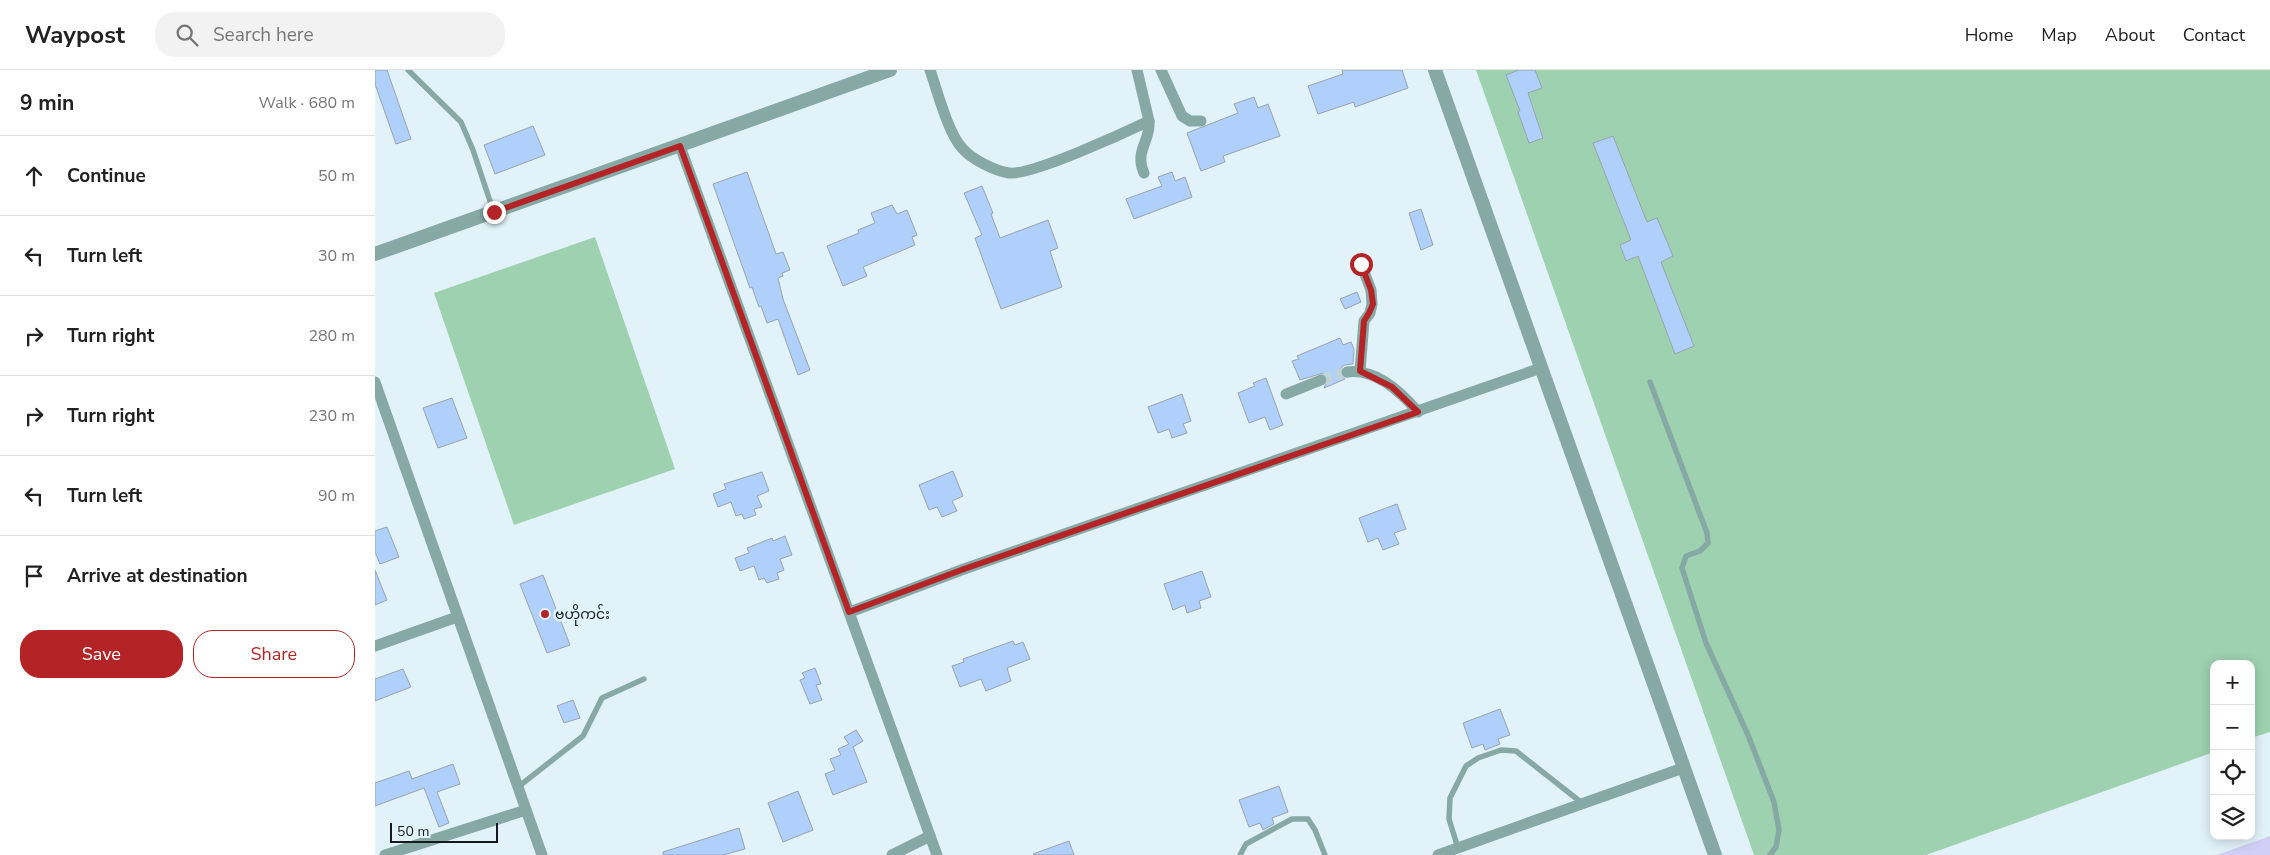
<!DOCTYPE html>
<meta charset="utf-8">
<style>
:root{--surface:#fff;--page:#f2f2f2;--text:#222;--muted:#767676;--line:#e0e0e0;--accent:#b42426}
body{margin:0;font-family:"Nunito Sans","Noto Sans Myanmar",sans-serif;background:var(--page);color:var(--text)}
.controls{position:absolute;right:15px;bottom:15px;display:grid;overflow:hidden;border-radius:10px;box-shadow:0 2px 12px #0003}
.controls button{width:45px;height:45px;display:grid;place-items:center;padding:0;border:0;border-bottom:1px solid var(--line);background:var(--surface);color:var(--text);font:25px sans-serif}
.scale{position:absolute;left:15px;bottom:12px;width:108px;box-sizing:border-box;padding-left:5px;border:2px solid #151b1d;border-top:0;font-size:14px;line-height:18px;white-space:nowrap;color:#151b1d;-webkit-text-stroke:4px #e2f2f9;paint-order:stroke}
.stop{position:absolute;width:15px;height:15px;margin:-11px;border:4px solid #b42426;border-radius:50%;background:#fff}
.stop.end{background:#b42426;border-color:#fff;box-shadow:0 1px 5px #0008}
.list{margin:0;padding:0;list-style:none}
h2{display:flex;justify-content:space-between;align-items:center;height:65px;margin:0;padding:0 20px;font-size:21px}
h2 small{font-size:16px;font-weight:400;color:var(--muted)}
.list li{display:grid;grid-template-columns:32px 1fr auto;gap:15px;align-items:center;box-sizing:border-box;height:80px;padding:0 20px;border-top:1px solid var(--line)}
.list b{display:block;font-size:19px;white-space:nowrap}
.list em{font-size:16px;font-style:normal;color:var(--muted)}
.actions{display:flex;gap:10px;padding:15px 20px}
.actions a{flex:1;padding:11px 0;border:1px solid var(--accent);border-radius:20px;text-align:center;font-size:18px;color:var(--accent)}
.actions .main{background:var(--accent);color:#fff}
.icon{flex:none;width:28px;height:28px;fill:none;stroke:currentColor;stroke-width:2;stroke-linecap:round;stroke-linejoin:round}
.map{position:relative;flex:none;width:1895px;height:785px;overflow:hidden}
header{display:flex;align-items:center;gap:30px;box-sizing:border-box;height:70px;padding:0 25px;background:var(--surface);border-bottom:1px solid var(--line)}
header strong{font-size:24px}
nav{display:flex;gap:28px;margin-inline-start:auto;font-size:18px}
.search{width:350px;height:45px;background:var(--page);display:flex;align-items:center;gap:12px;box-sizing:border-box;padding:0 18px;border-radius:20px;color:var(--muted);font-size:19px}
main{display:flex}
aside{flex:1;background:var(--surface)}
.map>svg:first-child{display:block}
.green{fill:#9ed1b0}
.water{fill:#d1cff5}
.building{fill:#afd0fa;stroke:#9aa3ae}
.lines{fill:none;stroke-linecap:round;stroke-linejoin:round}
.minor-tunnel{stroke:#c3d2d8;stroke-width:11;stroke-dasharray:11 5.5;stroke-linecap:butt}
.service{stroke:#86a9a6;stroke-width:5.5}
.minor{stroke:#86a9a6;stroke-width:11}
.tertiary{stroke:#86a9a6;stroke-width:14}
.route{stroke:#b42426;stroke-width:6}
.poi-dot{fill:#b42426;stroke:#e2f2f9;stroke-width:2}
.labels{text-anchor:middle;dominant-baseline:central;stroke-width:5;stroke-linejoin:round;paint-order:stroke}
.poi-label{font-size:14px;fill:#151b1d;stroke:#e2f2f9;text-anchor:start}
</style>
<header>
<strong>Waypost</strong>
<div class="search"><svg class="icon" aria-label="search" viewBox="0 0 24 24"><circle cx="10" cy="10" r="6"/><path d="M15 15l6 6"/></svg>Search here</div>
<nav><a>Home</a><a>Map</a><a>About</a><a>Contact</a></nav>
</header>
<main>
<aside>
<h2>9 min<small>Walk · 680 m</small></h2>
<ul class="list">
<li><svg class="icon" aria-label="ahead" viewBox="0 0 24 24"><path d="M12 20V5M6 11l6-6 6 6"/></svg><div><b>Continue</b></div><em>50 m</em></li>
<li><svg class="icon" aria-label="left" viewBox="0 0 24 24"><path d="M17 20v-9H6M10 6l-5 5 5 5"/></svg><div><b>Turn left</b></div><em>30 m</em></li>
<li><svg class="icon" aria-label="right" viewBox="0 0 24 24"><path d="M7 20v-9h11M14 6l5 5-5 5"/></svg><div><b>Turn right</b></div><em>280 m</em></li>
<li><svg class="icon" aria-label="right" viewBox="0 0 24 24"><path d="M7 20v-9h11M14 6l5 5-5 5"/></svg><div><b>Turn right</b></div><em>230 m</em></li>
<li><svg class="icon" aria-label="left" viewBox="0 0 24 24"><path d="M17 20v-9H6M10 6l-5 5 5 5"/></svg><div><b>Turn left</b></div><em>90 m</em></li>
<li><svg class="icon" aria-label="arrive" viewBox="0 0 24 24"><path d="M6 21V4h12l-3 4 3 4H6"/></svg><div><b>Arrive at destination</b></div></li>
</ul>
<div class="actions"><a class="main">Save</a><a>Share</a></div>
</aside>
<div class="map">
<svg width="1895" height="785" viewBox="0 0 1895 785">
<rect width="100%" height="100%" fill="#e2f2f9"/>
<g class="green">
<polygon points="1101,0 1895,0 1895,662 1876,668 1876,594 1839,594 1839,682 1551,785 1379,785"/>
<polygon points="220,167 300,399 139,455 59,223"/>
</g>
<polygon class="water" points="1895,766 1895,785 1842,785"/>
<g class="building">
<polygon points="0,0 12,0 36,69 21,74 0,14"/>
<polygon points="967,0 1027,0 1033,18 980,37 979,32 943,44 933,16 968,4"/>
<polygon points="1144,0 1160,0 1167,18 1153,23 1168,68 1154,73 1143,42 1145,41 1131,5"/>
<polygon points="879,27 883,38 893,34 905,66 848,86 850,92 826,101 812,63 863,43 859,34"/>
<polygon points="158,56 170,85 120,104 109,75"/>
<polygon points="1238,66 1272,152 1282,148 1298,186 1286,192 1319,276 1300,284 1263,186 1251,191 1245,175 1256,170 1218,73"/>
<polygon points="372,102 401,184 408,182 415,200 407,203 408,206 403,208 408,229 435,300 423,305 403,249 392,253 386,236 384,237 377,217 375,218 338,114"/>
<polygon points="797,102 800,111 810,107 817,127 759,149 751,129 787,116 783,107"/>
<polygon points="607,116 618,143 616,144 625,168 673,150 683,178 675,181 687,217 626,239 600,168 607,165 589,123"/>
<polygon points="517,135 522,144 532,140 542,165 537,167 540,175 488,197 492,206 468,216 452,176 484,163 483,160 500,153 496,143"/>
<polygon points="1046,139 1058,175 1046,180 1034,143"/>
<polygon points="982,222 986,232 970,239 965,229"/>
<polygon points="965,268 968,275 976,272 979,279 978,294 969,295 965,299 965,305 970,309 949,318 953,308 948,303 925,310 917,291 924,289 922,286"/>
<polygon points="891,308 908,355 895,360 890,347 874,353 863,323 880,316 878,313"/>
<polygon points="807,324 816,351 808,354 812,363 797,368 794,359 783,363 773,337"/>
<polygon points="77,328 92,368 63,378 48,338"/>
<polygon points="578,401 588,426 577,431 582,441 567,447 562,437 554,440 544,415"/>
<polygon points="387,402 394,421 382,426 387,437 379,439 381,445 369,449 367,444 361,446 356,432 343,437 338,424 351,419 349,414"/>
<polygon points="1022,434 1031,459 1019,463 1024,474 1008,480 1003,468 993,472 984,448"/>
<polygon points="12,457 24,487 5,494 0,482 0,461"/>
<polygon points="410,466 417,485 405,489 409,500 402,503 404,509 392,513 389,508 384,510 379,496 365,501 360,488 374,483 372,478 397,468 398,471"/>
<polygon points="0,500 12,530 0,535"/>
<polygon points="827,501 836,527 824,531 826,538 812,543 810,535 798,540 789,514"/>
<polygon points="168,505 195,575 172,583 145,514"/>
<polygon points="638,571 640,575 648,572 655,589 632,598 636,611 611,621 606,609 585,617 577,596 589,592 588,589"/>
<polygon points="440,598 446,614 441,615 447,630 435,634 425,610 430,608 427,603"/>
<polygon points="28,599 36,617 0,631 0,609"/>
<polygon points="198,630 205,648 189,653 182,636"/>
<polygon points="1125,639 1135,665 1123,669 1125,674 1110,680 1108,674 1097,678 1088,653"/>
<polygon points="481,660 488,671 478,677 492,712 458,725 450,704 460,700 455,689 466,685 463,679 474,674 469,667"/>
<polygon points="78,694 85,714 62,722 74,753 64,757 49,718 0,736 0,713 34,701 37,709"/>
<polygon points="904,716 913,742 897,748 899,754 888,760 885,753 874,757 864,730"/>
<polygon points="423,721 438,760 408,772 393,733"/>
<polygon points="364,758 370,779 348,785 288,785 288,782"/>
<polygon points="694,771 699,785 659,785 658,784"/>
</g>
<g class="lines">
<polyline class="minor-tunnel" points="946,310 972,302"/>
<g class="service">
<polyline points="33,0 86,52 98,80 118,140"/>
<polyline points="1275,312 1332,463 1333,473 1325,481 1311,486 1307,498 1331,573 1373,665 1399,732 1404,760 1401,777 1395,785"/>
<polyline points="143,717 208,666 227,628 269,609"/>
<polyline points="1083,778 1074,749 1075,728 1091,696 1103,688 1126,680 1141,681 1207,733"/>
<polyline points="865,785 871,774 917,749 933,749 940,760 950,785"/>
</g>
<g class="minor">
<path d="M555,0c7,20 18,63 32,78 9,11 33,23 47,25 22,3 117,-41 140,-52l-12,-51"/>
<polyline points="786,0 807,46 815,51 826,51"/>
<polyline points="305,76 562,785"/>
<path d="M769,103c-10,-22 7,-32 5,-52"/>
<polyline points="985,301 989,251 995,243 997,234 996,220 986,194"/>
<path d="M972,302c28,-4 54,20 71,40"/>
<polyline points="0,312 167,785"/>
<polyline points="911,324 946,310"/>
<polyline points="475,542 589,499 1166,298"/>
<polyline points="0,576 82,547"/>
<polyline points="10,785 151,740"/>
<polyline points="517,785 555,766"/>
<polyline points="1063,785 1308,698"/>
</g>
<g class="tertiary">
<polyline points="1060,0 1340,785"/>
<polyline points="0,184 515,0"/>
</g>
</g>
<g class="lines">
<polyline class="route" points="119,142 305,76 474,542 589,499 1043,342 1017,317 985,301 989,251 994,243 998,234 996,220 986,194"/>
</g>
<circle class="poi-dot" cx="170" cy="544" r="5"/>
<g class="labels">
<g class="poi-label">
<text x="180" y="544">ဗဟိုကင်း</text>
</g>
</g>
</svg>
<div class="controls">
<button>+</button>
<button>−</button>
<button><svg class="icon" aria-label="locate" viewBox="0 0 24 24"><circle cx="12" cy="12" r="6"/><path d="M12 2v4M12 18v4M2 12h4M18 12h4"/></svg></button>
<button><svg class="icon" aria-label="layers" viewBox="0 0 24 24"><path d="M12 4l9 5-9 5-9-5zM3 14l9 5 9-5"/></svg></button>
</div>
<div class="scale">50 m</div>
<div class="stop" style="left:986px;top:194px"></div>
<div class="stop end" style="left:119px;top:142px"></div>
</div>
</main>
